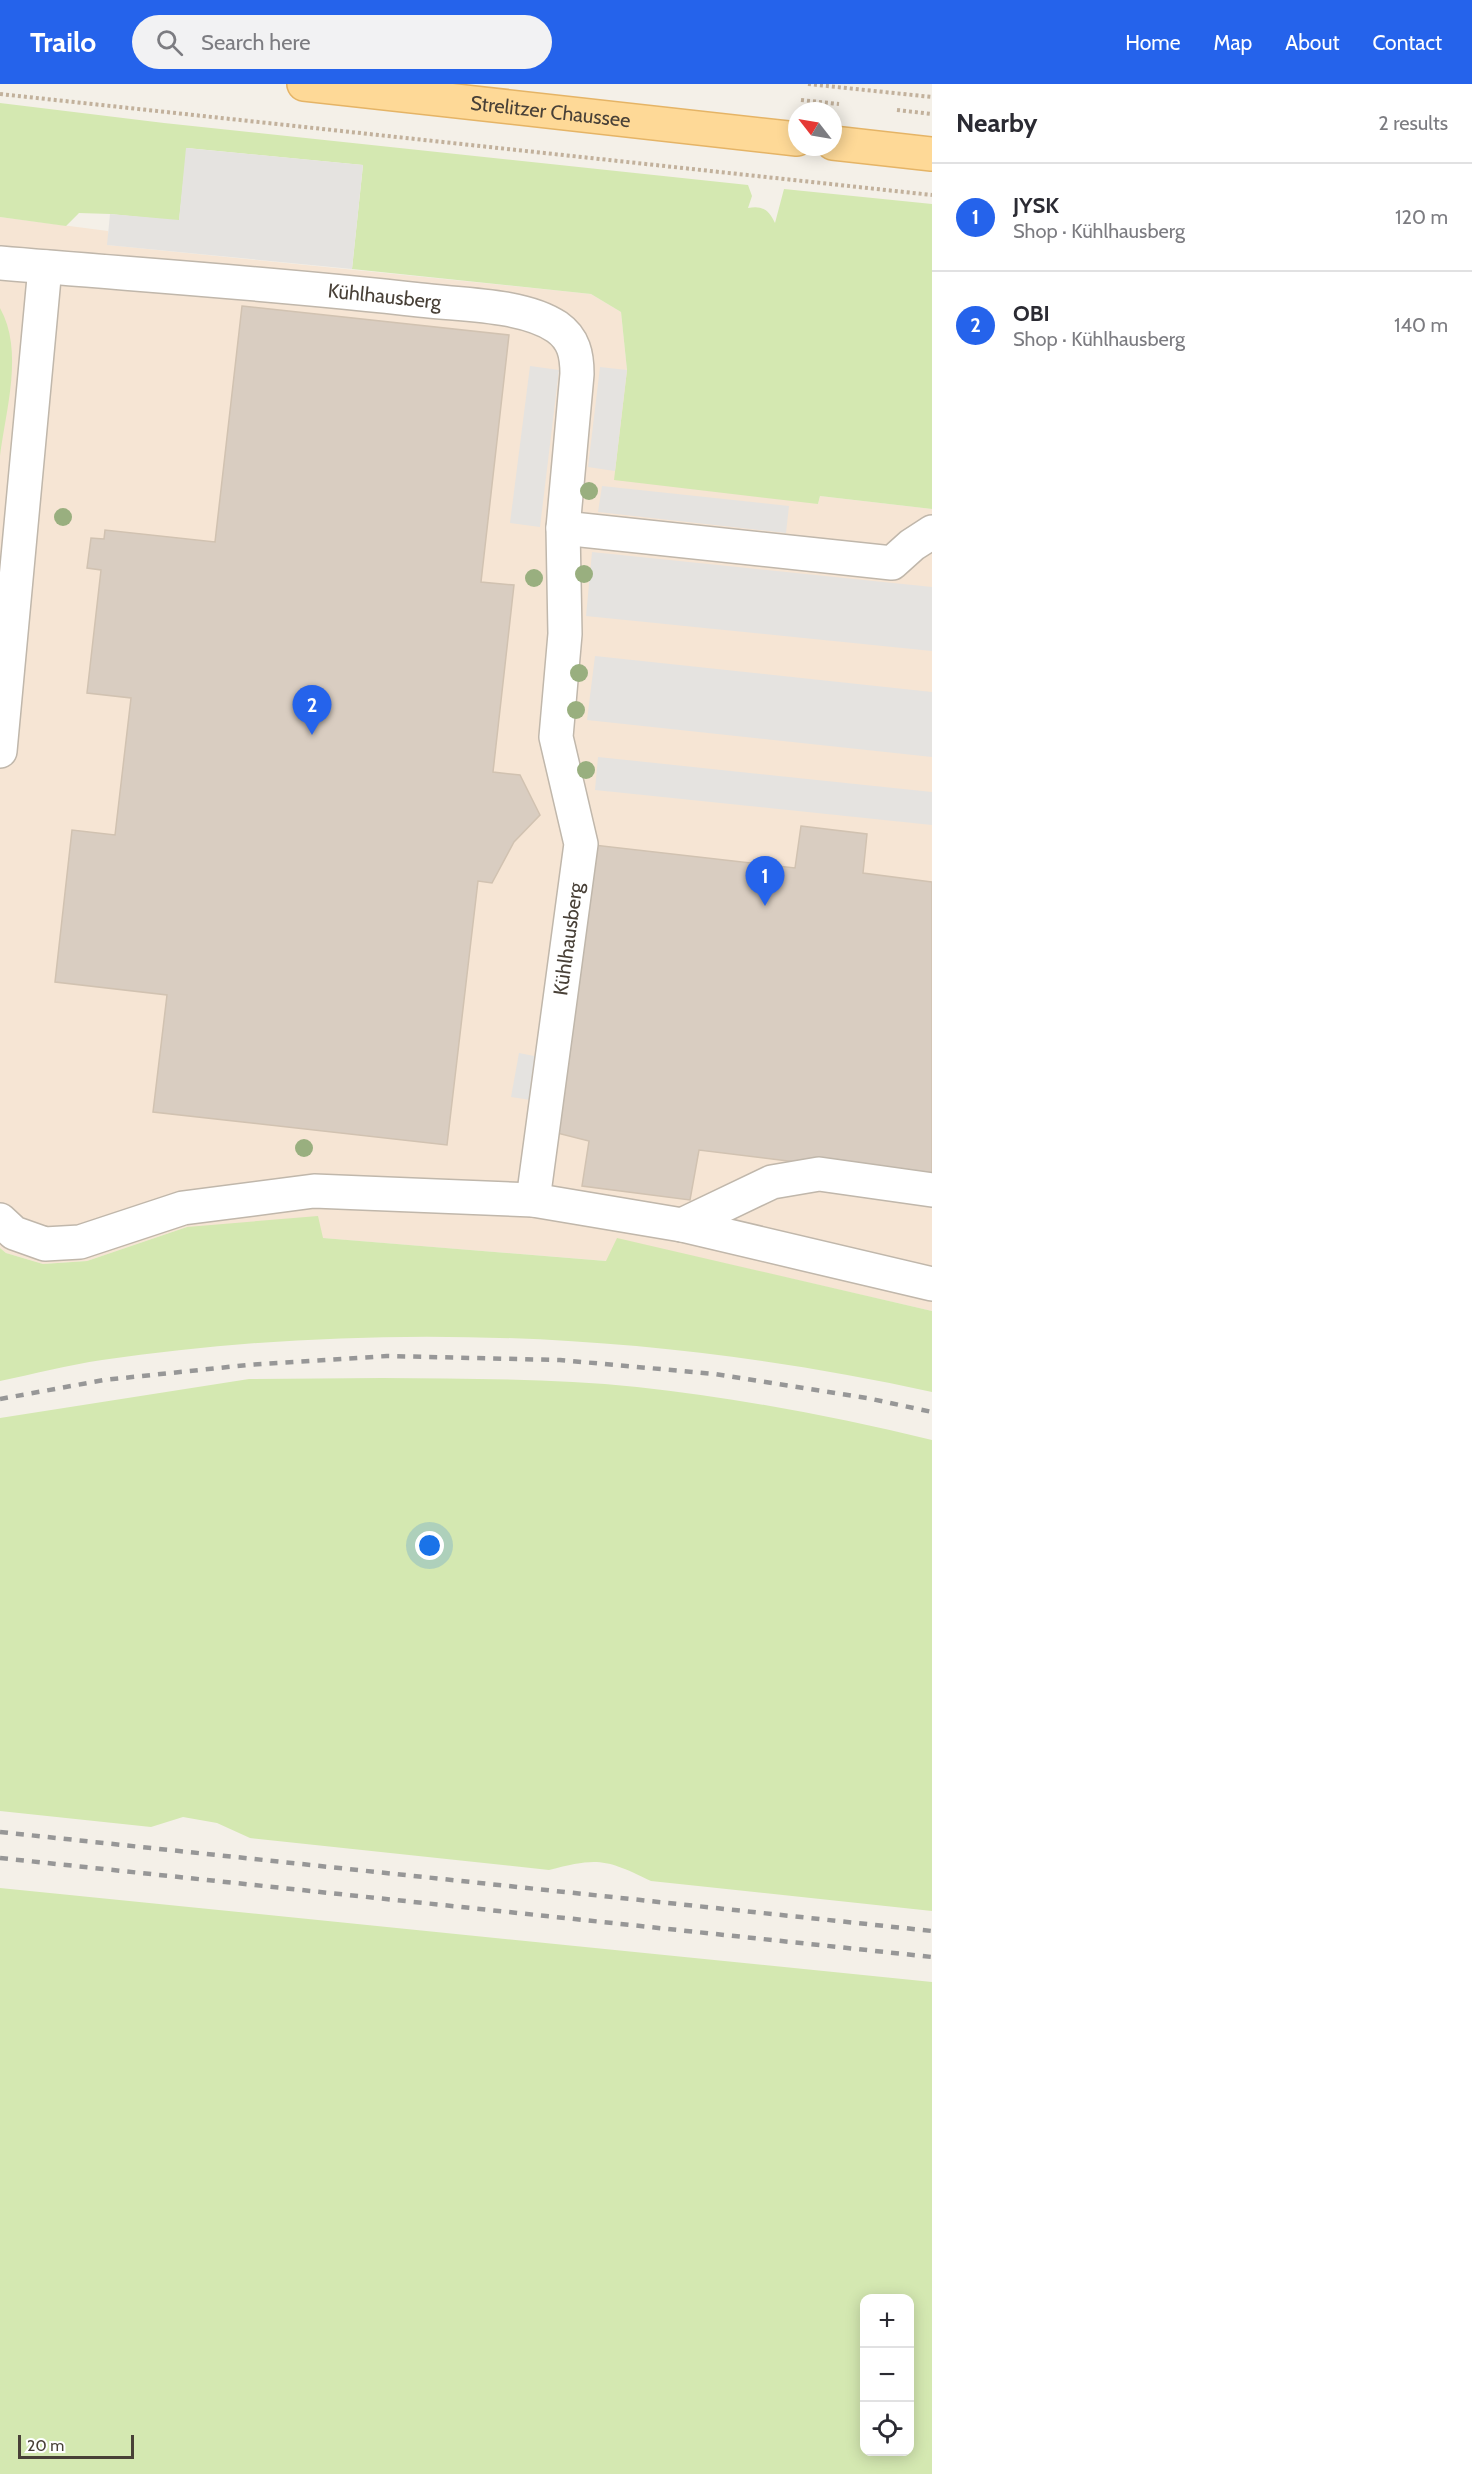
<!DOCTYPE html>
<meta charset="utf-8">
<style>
:root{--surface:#fff;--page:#f2f2f3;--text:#2b2b33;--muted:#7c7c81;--line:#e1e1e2;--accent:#2563eb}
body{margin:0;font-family:Cabin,sans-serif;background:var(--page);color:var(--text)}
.controls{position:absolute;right:18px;bottom:18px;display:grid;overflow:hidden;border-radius:12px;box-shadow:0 3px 15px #0003}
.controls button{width:54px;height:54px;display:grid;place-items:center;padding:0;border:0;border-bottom:2px solid var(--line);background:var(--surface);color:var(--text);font:30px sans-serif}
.compass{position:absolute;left:788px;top:18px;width:54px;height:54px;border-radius:50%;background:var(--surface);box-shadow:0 3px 15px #0003;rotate:301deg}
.scale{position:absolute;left:18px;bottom:15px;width:116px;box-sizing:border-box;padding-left:6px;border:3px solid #484037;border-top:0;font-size:16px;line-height:21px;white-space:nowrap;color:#484037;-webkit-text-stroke:4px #fff;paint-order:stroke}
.you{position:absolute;left:430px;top:1462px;width:21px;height:21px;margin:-15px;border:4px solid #fff;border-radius:50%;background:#1a73e8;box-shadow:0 0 0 9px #1a73e833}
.badge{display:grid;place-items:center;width:39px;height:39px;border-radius:50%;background:var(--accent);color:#fff;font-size:20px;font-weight:700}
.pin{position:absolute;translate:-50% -50px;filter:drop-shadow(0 2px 3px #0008)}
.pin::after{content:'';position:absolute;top:32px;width:21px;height:18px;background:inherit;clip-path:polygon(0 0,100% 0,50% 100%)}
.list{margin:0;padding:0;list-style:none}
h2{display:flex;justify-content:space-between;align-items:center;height:78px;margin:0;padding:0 24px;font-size:26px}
h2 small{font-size:20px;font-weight:400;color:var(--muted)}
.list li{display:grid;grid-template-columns:39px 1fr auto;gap:18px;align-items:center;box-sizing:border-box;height:108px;padding:0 24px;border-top:2px solid var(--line)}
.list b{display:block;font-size:22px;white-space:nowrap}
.list p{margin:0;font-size:20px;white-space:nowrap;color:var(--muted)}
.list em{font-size:20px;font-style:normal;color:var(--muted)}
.icon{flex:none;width:33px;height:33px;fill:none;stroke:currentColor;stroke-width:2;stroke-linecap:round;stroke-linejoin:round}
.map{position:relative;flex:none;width:932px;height:2390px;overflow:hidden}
header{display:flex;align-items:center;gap:36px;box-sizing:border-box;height:84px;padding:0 30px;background:var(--accent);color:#fff}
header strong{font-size:28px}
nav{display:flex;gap:33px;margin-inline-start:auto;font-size:21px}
.search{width:420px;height:54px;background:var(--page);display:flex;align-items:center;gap:15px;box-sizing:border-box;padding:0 21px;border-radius:33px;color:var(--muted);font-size:22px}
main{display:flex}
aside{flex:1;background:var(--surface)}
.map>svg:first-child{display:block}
.commercial{fill:#f6e5d4}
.green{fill:#d4e8b1;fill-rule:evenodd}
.parking{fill:#e5e3e0}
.building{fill:#d9cdc1;stroke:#d1c2b1;stroke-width:1.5}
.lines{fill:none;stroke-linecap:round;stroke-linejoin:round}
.minor-casing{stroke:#c0b7ab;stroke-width:36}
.major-casing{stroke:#e5b466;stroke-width:36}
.path{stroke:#c2b19c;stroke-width:4;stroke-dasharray:3 3;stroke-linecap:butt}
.minor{stroke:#fff;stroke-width:33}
.major{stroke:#fed997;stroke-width:33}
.rail{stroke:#979797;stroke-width:4.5;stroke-dasharray:8 8;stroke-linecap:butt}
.tree{fill:#99af7f}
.labels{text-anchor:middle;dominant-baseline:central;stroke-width:4.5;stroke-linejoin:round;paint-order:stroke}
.street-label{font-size:20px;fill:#484037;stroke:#fff}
</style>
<header>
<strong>Trailo</strong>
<div class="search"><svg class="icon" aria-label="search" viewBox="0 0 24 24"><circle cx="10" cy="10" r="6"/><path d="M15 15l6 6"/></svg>Search here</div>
<nav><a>Home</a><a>Map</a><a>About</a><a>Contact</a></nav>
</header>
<main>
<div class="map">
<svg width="932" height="2390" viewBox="0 0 932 2390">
<rect width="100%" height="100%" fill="#f4f0e8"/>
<polygon class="commercial" points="0,133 108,147 108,161 591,210 621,228 627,286 818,420 820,412 932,425 932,1227 618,1155 607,1177 187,1143 87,1177 43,1180 6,1169 0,1164"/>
<g class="green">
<path d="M0,19l164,20 584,62 4,11 -4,12c14,-3 21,2 27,15l9,-34 148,15v305l-112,-13 -2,8 -204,-24 13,-110 -6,-58 -30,-18 -239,-25 11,-104 -176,-17 -8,73 -69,-7 -31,-1 -13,13 -66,-9z"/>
<path d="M0,224c24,43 6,101 0,148z"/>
<path d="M318,1132l5,22 283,23 11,-23 315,73v81c-273,-60 -554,-72 -830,-32 -34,5 -68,14 -102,21v-133l6,5 37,11 44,-3 100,-34z"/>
<path d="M382,1294c85,1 171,0 255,9 99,11 198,29 295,53v471l-281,-30c-45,-22 -53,-24 -102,-11l-299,-32 -33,-15 -34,-6 -32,10 -151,-16v-393l249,-39z"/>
<path d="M0,1804l932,94v492h-932zM864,2214h46v154h-46z"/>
</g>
<g class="parking">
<polygon points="186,64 363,81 352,185 107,161 110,130 179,136"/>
<polygon points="530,282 559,286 540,443 510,439"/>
<polygon points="600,283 627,286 615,387 588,383"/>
<polygon points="602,402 789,422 786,449 598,428"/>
<polygon points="592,468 932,503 932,567 586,532"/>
<polygon points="595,572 932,608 932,673 587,636"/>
<polygon points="598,673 932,708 932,741 595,706"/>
<polygon points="519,969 544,974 538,1017 511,1013"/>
</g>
<g class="building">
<polygon points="242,222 509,251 481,498 514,501 493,688 520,691 540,731 514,758 492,799 478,797 447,1061 153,1028 167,911 55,898 72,746 115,751 131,614 87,609 101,486 87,484 91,454 104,455 105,446 215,458"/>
<polygon points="801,742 867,750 863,789 932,798 932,1095 699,1066 690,1116 582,1102 589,1057 557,1049 594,761 795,784"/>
</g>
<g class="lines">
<defs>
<g id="minor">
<path id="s1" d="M0,179c140,12 280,21 420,37 40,5 103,4 137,27 17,12 20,28 20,47l-14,154 2,106 -9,103 25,107 -48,356"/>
<polyline points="563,444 892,479 912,461 932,448"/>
<polyline points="0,667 45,183"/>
<polyline points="0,1136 14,1149 45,1160 80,1158 183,1124 314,1107 533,1116 682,1141 932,1200"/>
<polyline points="682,1141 772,1098 819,1090 932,1106"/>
</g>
<g id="major">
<path id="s2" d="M304,0l493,55"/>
<polyline points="833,59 932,70"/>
</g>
</defs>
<use href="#minor" class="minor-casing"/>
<use href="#major" class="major-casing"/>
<g class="path">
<polyline points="808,0 932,13"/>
<polyline points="0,10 932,111"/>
<polyline points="801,16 839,20"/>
<polyline points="897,26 932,30"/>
</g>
<use href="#minor" class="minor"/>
<use href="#major" class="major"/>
<g class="rail">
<polyline points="0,1315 104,1296 247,1281 387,1272 560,1276 715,1290 867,1314 932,1328"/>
<polyline points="0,1748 932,1847"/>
<polyline points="0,1774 932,1873"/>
</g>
</g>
<g class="tree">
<circle cx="589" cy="407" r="9"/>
<circle cx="63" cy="433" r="9"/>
<circle cx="584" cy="490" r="9"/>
<circle cx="534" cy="494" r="9"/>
<circle cx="579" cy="589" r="9"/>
<circle cx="576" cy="626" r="9"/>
<circle cx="586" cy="686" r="9"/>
<circle cx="304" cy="1064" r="9"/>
</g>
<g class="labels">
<g class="street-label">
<text stroke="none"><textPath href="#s2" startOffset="248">Strelitzer Chaussee</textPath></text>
<text stroke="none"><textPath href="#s1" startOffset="386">Kühlhausberg</textPath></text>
<text transform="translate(568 855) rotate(-82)">Kühlhausberg</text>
</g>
</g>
</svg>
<div class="controls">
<button>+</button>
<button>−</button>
<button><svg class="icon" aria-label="locate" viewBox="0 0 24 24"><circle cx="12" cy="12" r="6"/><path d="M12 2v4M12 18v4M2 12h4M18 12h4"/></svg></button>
</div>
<svg class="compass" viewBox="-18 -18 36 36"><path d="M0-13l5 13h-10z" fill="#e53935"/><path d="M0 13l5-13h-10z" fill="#7c7c81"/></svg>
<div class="scale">20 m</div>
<div class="you"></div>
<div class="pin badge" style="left:765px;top:822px">1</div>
<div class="pin badge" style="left:312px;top:651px">2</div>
</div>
<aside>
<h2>Nearby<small>2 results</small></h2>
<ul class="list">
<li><span class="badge">1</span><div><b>JYSK</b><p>Shop · Kühlhausberg</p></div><em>120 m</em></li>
<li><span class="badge">2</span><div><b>OBI</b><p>Shop · Kühlhausberg</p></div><em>140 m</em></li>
</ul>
</aside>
</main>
